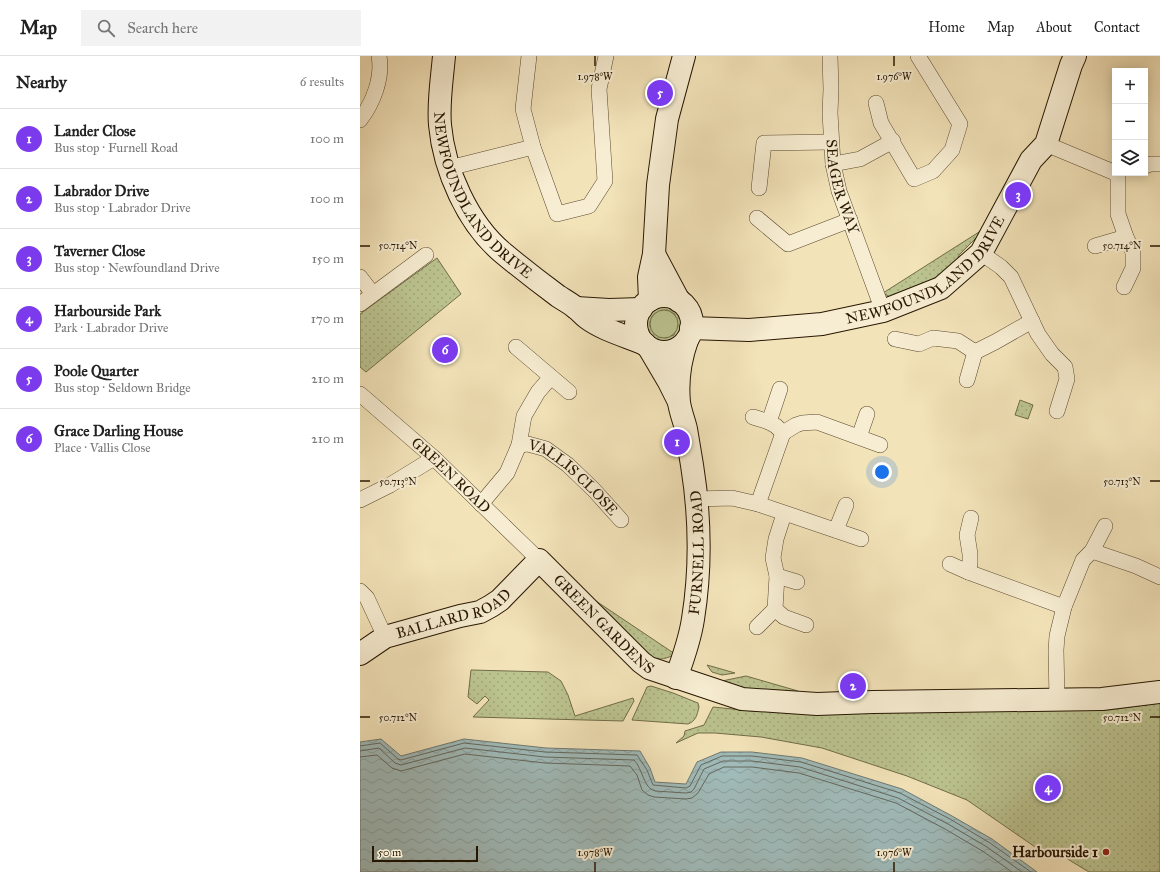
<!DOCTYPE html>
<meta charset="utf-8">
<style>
:root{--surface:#fff;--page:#f2f2f2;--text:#222;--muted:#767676;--line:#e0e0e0;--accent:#7c3aed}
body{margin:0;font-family:"IM FELL Great Primer",serif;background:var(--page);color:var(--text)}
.controls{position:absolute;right:12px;top:12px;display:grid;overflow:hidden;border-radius:0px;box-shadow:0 2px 10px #0003}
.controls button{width:36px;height:36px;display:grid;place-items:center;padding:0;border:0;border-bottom:1px solid var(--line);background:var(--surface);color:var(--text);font:20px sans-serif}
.scale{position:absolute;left:12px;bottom:10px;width:106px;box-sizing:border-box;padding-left:4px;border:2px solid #271600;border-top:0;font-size:11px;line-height:14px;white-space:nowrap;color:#271600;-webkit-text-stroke:3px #f7edd2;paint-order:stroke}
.you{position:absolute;left:522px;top:416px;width:14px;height:14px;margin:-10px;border:3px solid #fff;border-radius:50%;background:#1a73e8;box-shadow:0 0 0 6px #1a73e833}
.badge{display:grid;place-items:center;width:26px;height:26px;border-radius:50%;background:var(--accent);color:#fff;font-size:13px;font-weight:700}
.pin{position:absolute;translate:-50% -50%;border:2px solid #fff;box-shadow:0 1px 4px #0006}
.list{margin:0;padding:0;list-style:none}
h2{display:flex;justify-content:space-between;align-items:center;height:52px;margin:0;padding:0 16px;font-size:17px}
h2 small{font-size:13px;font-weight:400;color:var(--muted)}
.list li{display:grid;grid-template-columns:26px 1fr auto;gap:12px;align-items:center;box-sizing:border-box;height:60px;padding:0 16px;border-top:1px solid var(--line)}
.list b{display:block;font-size:15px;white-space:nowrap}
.list p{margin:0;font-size:13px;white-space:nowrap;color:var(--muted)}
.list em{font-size:13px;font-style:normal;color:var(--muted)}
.icon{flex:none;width:22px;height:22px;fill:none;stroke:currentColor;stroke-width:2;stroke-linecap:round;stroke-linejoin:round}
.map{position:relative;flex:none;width:800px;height:816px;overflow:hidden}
header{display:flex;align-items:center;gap:24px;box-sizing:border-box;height:56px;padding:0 20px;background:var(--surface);border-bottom:1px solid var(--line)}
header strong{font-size:19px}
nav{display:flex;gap:22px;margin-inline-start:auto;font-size:14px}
.search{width:280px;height:36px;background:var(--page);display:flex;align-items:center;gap:10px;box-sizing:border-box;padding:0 14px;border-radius:0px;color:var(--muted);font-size:15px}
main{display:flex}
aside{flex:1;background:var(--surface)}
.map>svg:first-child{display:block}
.grass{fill:url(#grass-dots);stroke:#716c48;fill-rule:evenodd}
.garden{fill:#bbc38f;stroke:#716c48}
.water{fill:url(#water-waves);stroke:#707970}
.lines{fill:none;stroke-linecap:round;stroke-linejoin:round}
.shore{stroke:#64685d;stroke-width:1}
.street-casing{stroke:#5a492e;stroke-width:16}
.secondary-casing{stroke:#271600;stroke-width:24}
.street{stroke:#f7edd2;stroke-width:15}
.secondary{stroke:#f7edd2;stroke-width:22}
.ticks{fill:none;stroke:#271600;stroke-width:1.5}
.poi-dot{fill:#8f2418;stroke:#f7edd2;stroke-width:1.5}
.labels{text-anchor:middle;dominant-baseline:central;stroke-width:4;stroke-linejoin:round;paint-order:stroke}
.street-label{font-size:15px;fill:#271600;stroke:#f7edd2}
.poi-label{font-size:15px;font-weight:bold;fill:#271600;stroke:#f7edd2;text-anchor:end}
.ticks-label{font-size:10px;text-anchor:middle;fill:#271600;stroke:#f7edd2;stroke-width:4;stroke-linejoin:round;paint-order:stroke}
</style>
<header>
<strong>Map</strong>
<div class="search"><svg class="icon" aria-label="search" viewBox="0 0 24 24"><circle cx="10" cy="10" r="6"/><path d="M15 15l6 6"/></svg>Search here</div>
<nav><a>Home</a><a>Map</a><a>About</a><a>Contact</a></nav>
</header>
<main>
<aside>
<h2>Nearby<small>6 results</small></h2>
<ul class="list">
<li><span class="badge">1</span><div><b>Lander Close</b><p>Bus stop · Furnell Road</p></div><em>100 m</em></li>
<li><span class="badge">2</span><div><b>Labrador Drive</b><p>Bus stop · Labrador Drive</p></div><em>100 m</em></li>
<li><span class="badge">3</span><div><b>Taverner Close</b><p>Bus stop · Newfoundland Drive</p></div><em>150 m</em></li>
<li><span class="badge">4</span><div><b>Harbourside Park</b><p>Park · Labrador Drive</p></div><em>170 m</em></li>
<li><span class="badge">5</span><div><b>Poole Quarter</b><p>Bus stop · Seldown Bridge</p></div><em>210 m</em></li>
<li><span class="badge">6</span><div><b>Grace Darling House</b><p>Place · Vallis Close</p></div><em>210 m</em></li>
</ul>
</aside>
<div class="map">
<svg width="800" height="816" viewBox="0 0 800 816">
<defs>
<pattern id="grass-dots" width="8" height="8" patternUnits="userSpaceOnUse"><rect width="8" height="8" fill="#bbc38f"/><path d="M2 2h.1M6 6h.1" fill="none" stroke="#a1a77a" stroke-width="1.8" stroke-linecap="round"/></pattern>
<pattern id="water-waves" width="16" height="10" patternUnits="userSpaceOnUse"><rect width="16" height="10" fill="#a0bbba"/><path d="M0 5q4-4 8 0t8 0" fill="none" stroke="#8aa09e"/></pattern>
</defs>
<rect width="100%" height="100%" fill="#f3e3b9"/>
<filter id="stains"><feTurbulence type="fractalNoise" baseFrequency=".005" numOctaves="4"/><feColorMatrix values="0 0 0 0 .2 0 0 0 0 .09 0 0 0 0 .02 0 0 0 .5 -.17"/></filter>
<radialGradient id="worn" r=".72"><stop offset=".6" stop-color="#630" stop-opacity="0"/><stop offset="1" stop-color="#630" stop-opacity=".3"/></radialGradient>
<g class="grass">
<polygon points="619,176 619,179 599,199 596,207 571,226 534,242 528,240 523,237"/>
<polygon points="77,202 101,238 6,316 0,311 0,258"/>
<path d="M302,247c12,1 19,7 23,18 -2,5 -3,13 -7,18 -13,18 -49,-8 -29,-28 5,-5 7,-6 13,-8zM307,254l8,4 -1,21 -9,3 -15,-11c-1,-12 6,-16 17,-17z"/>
<polygon points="660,344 673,349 668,363 655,359"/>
<path d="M224,537l91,61c-8,5 -15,6 -24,4z"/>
<polygon points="347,609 375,617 362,619 352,616"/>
<polygon points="111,614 188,616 201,625 208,639 215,660 273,642 274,645 263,665 113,661 129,644 125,640 117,648 108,641"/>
<polygon points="386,620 438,635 436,637 408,636 360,629 362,625"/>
<path d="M291,630l22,7 25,10 1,4c-2,8 -3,14 -11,17l-56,-4 15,-33z"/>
<polygon points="800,647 800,816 729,816 696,796 681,795 607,744 547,720 462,692 401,681 355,677 338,677 316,687 324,680 325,675 344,669 353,651 392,655 610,655 748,654"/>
</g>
<circle class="garden" cx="304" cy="268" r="14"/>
<polygon class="water" points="21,683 41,700 104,683 186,692 280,695 290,712 295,726 326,728 337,706 361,696 392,696 442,702 542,733 592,760 632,783 677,816 0,816 0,686"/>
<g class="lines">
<g class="shore">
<polyline points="0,690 20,687 38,703 41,704 104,687 185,696 277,699 287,714 293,729 326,732 330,730 341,709 362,700 392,700 441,706 540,737 590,763 630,787 671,816"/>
<path d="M0,695l19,-3 16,15 6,2 64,-17 80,9 89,3c9,9 9,28 21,31l31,2 5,-1 3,-3 10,-20 19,-8h29l48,6 98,31 50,26 39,23 35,25"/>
<polyline points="0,701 17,699 32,712 41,715 105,698 185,707 270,710 277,719 282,734 288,739 294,741 326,743 332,742 338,737 349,718 364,711 392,711 439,717 536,747 585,773 624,796 652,816"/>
</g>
<defs>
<g id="street">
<polyline points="169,0 163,53 173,91 197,158 229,150 245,125 239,33 246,0"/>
<path id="s1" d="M470,0l1,33 -1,24 3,51 6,27 44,120"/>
<polyline points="516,47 521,67 554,123 573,115 592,94 600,68 558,0"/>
<path d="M0,64c13,-17 23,-42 19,-64"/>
<polyline points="686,88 758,118 758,158 766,181 773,196 773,212 764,231"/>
<polyline points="473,108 500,103 533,85"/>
<polyline points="785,110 790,108 800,108"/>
<polyline points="89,112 173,91"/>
<polyline points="399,132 404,87 471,86"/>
<polyline points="397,162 428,188 490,164"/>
<polyline points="735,190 766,181"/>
<polyline points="621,197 641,211 651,221 678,278 692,298 705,311 707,323 697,355"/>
<polyline points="0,221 13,238"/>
<polyline points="0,248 66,199"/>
<polyline points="535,283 559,288 573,282 598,285 615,296"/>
<polyline points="156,291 209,336"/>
<polyline points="607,324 615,296 635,286 672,265"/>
<polyline points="420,333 409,366 416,370 423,377"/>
<path id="s2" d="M0,338l74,64 105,102"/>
<polyline points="393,361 409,366"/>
<polyline points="499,381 507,358"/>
<path id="s3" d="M159,389l9,-1 18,5 22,16 26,25 27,30"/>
<polyline points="336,443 372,442 398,448 501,483"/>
<polyline points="0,444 30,429 74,402"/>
<polyline points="121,448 147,417 159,389 164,360 178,336 191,321"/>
<polyline points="398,448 423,377 436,369 442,367 457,366 520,389"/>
<polyline points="424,458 416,483 413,502 417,520 415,553 424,561 446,569"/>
<polyline points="476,474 486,449"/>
<polyline points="732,495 776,510 800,521"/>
<polyline points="590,508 608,516 704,551"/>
<polyline points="608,516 610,508 610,498 607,479 611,462"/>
<polyline points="417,520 437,526"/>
<polyline points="0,535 7,542 25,581"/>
<polyline points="397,571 415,553"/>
<polyline points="697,643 696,594 697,580 704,551 723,504 732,495 745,470"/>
</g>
<g id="secondary">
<path id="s4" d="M84,0c-2,23 -6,47 -4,69 4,45 28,99 63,128 18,15 36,29 55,43 6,4 12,7 18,12 4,3 7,7 11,10 16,12 39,18 58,26"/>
<polyline points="294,198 319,245"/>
<circle cx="304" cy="268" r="28"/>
<polyline points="290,244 289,221 294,198 298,129 307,63 324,0"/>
<polyline points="216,252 249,254 281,253"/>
<path id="s5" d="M331,272l58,2 73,-6 61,-13 58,-23 40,-35 50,-93 15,-16 25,-79 4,-9"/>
<polyline points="289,292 309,326 318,344"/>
<path id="s6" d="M0,598l25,-17 75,-21 20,-4 11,-6 9,-6 39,-40 102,102 8,6 93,31 75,5 56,-2 229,-3 58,-7"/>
<path id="s7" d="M316,622c7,-19 14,-39 17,-59 8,-50 7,-104 -1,-154 -2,-12 -4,-24 -6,-36 -2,-9 -6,-18 -7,-27 -2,-21 1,-42 8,-62"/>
</g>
</defs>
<use href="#street" class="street-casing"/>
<use href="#secondary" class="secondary-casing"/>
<use href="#street" class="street"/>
<use href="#secondary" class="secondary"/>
</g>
<path class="ticks" d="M235,0v10M534,0v10M0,190h10M790,190h10M0,425h10M790,425h10M0,661h10M790,661h10M235,806v10M534,806v10"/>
<circle class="poi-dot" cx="746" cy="796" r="4"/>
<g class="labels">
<g class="street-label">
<text stroke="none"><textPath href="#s1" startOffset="132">SEAGER WAY</textPath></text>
<text stroke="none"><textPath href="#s4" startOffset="153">NEWFOUNDLAND DRIVE</textPath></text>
<text stroke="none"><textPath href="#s5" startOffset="253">NEWFOUNDLAND DRIVE</textPath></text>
<text stroke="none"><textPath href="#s2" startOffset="122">GREEN ROAD</textPath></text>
<text stroke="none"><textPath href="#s3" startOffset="66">VALLIS CLOSE</textPath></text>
<text stroke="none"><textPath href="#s7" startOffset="128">FURNELL ROAD</textPath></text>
<text stroke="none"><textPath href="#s6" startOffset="103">BALLARD ROAD</textPath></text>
<text stroke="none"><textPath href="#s6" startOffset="299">GREEN GARDENS</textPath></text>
</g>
<g class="poi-label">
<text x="738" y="796">Harbourside 1</text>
</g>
</g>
<g class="ticks-label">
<text x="235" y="24">1.978°W</text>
<text x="534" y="24">1.976°W</text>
<text x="38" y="193">50.714°N</text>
<text x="762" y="193">50.714°N</text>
<text x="38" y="429">50.713°N</text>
<text x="762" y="429">50.713°N</text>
<text x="38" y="665">50.712°N</text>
<text x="762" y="665">50.712°N</text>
<text x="235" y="800">1.978°W</text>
<text x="534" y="800">1.976°W</text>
</g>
<rect width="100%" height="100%" filter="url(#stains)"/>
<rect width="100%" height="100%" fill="url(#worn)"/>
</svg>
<div class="controls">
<button>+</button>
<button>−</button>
<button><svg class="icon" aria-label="layers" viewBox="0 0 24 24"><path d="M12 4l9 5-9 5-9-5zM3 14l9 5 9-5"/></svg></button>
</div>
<div class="scale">50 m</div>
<div class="you"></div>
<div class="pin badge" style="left:317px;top:386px">1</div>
<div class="pin badge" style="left:493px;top:630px">2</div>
<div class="pin badge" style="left:658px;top:139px">3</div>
<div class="pin badge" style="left:688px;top:732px">4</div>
<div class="pin badge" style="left:300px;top:37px">5</div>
<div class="pin badge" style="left:85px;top:294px">6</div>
</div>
</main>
